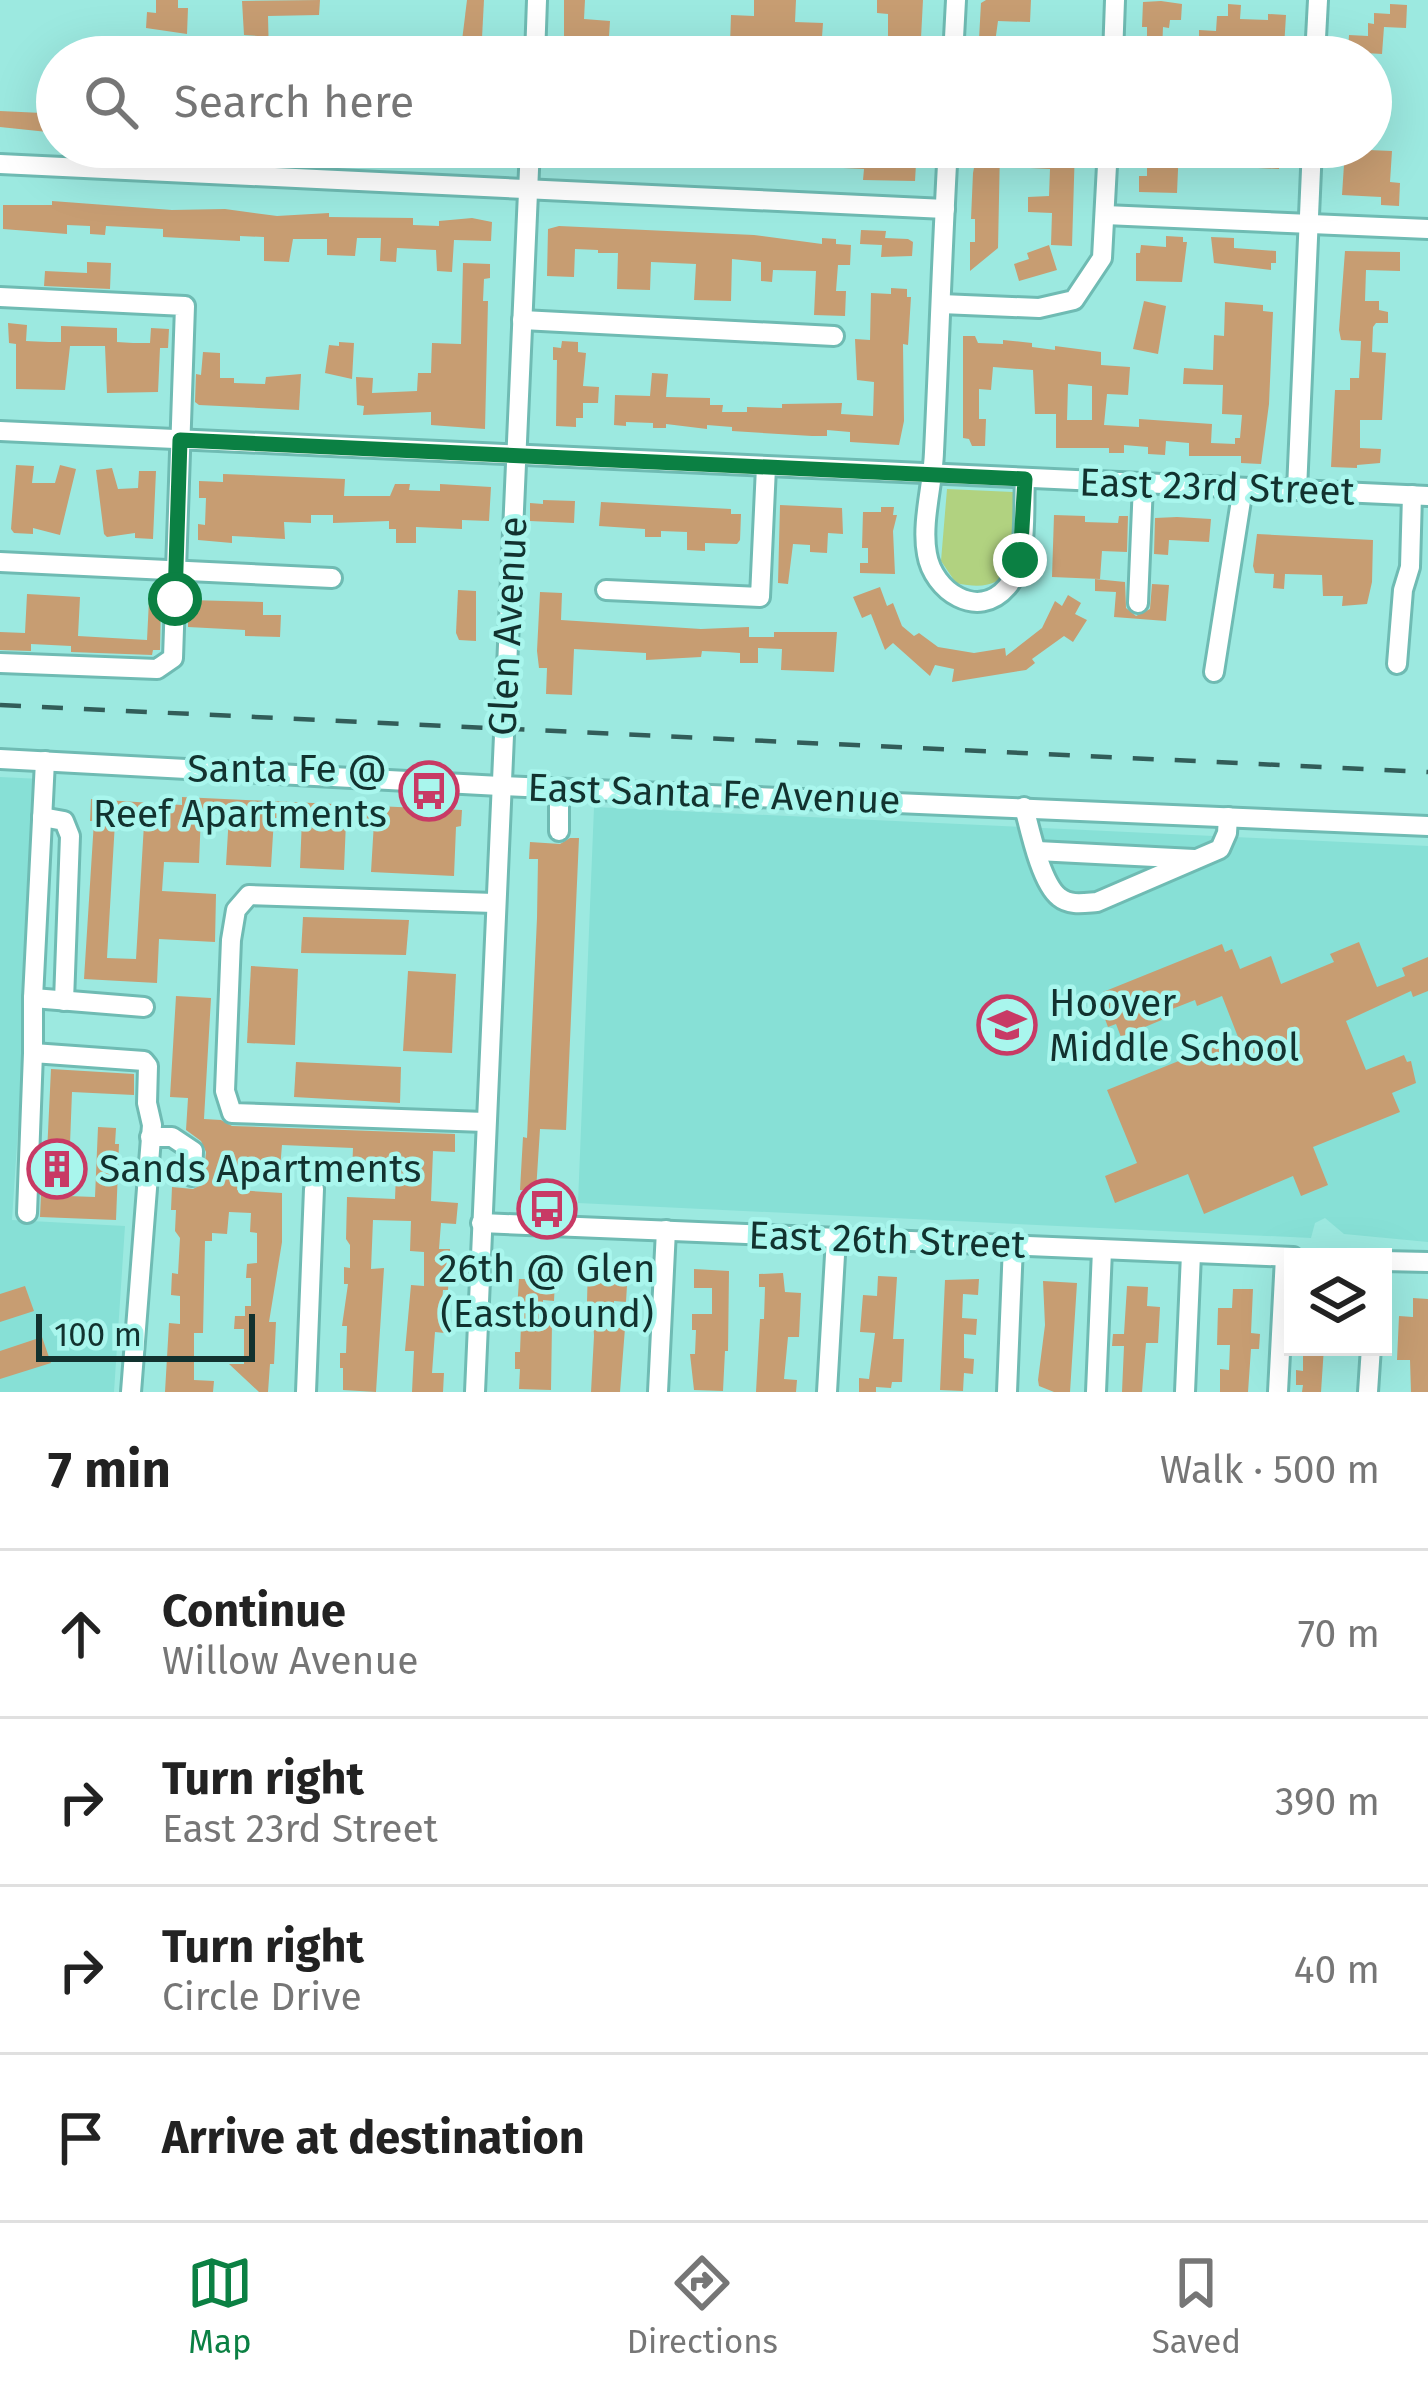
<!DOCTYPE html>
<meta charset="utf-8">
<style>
:root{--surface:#fff;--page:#f2f2f2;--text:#222;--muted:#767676;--line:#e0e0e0;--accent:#0b8043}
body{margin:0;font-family:"Fira Sans",sans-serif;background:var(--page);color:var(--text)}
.controls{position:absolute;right:36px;bottom:36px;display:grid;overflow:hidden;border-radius:0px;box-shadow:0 12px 48px #0002}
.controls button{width:108px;height:108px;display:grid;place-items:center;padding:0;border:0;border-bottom:3px solid var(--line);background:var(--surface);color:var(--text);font:60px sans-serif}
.scale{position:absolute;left:36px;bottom:30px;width:219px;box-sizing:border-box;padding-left:12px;border:6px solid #12322f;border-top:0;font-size:33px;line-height:42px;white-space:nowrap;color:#12322f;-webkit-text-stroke:9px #a9f6ed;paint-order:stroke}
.stop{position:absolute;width:36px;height:36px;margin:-27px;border:9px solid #0b8043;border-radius:50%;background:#fff}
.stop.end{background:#0b8043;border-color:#fff;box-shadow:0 3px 12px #0008}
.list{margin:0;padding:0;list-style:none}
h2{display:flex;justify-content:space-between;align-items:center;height:156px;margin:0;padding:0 48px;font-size:51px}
h2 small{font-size:39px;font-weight:400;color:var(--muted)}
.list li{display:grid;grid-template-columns:78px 1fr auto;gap:36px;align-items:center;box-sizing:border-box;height:168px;padding:0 48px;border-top:3px solid var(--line)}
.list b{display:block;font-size:45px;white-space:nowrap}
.list p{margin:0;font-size:39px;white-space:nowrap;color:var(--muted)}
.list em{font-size:39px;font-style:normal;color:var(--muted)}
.icon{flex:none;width:66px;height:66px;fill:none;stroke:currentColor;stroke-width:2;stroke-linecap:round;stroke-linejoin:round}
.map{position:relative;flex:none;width:1428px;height:1392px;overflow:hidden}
.search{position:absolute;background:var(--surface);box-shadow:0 12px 48px #0002;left:36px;right:36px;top:36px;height:132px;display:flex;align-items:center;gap:30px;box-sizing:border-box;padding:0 42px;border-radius:66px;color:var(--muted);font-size:45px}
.sheet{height:828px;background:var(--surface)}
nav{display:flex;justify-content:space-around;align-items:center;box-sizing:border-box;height:168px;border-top:3px solid var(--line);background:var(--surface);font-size:33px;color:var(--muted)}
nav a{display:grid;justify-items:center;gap:6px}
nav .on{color:var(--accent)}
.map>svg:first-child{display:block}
.built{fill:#87e0d6}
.green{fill:#b1d280}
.building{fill:#c79d72;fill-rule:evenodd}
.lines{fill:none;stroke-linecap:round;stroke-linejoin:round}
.minor-casing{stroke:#6fbbb3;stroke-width:24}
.minor{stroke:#fff;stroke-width:18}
.rail{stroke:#325d59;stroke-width:4.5;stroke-dasharray:21 21;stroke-linecap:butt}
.route{stroke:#0b8043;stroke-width:15}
.labels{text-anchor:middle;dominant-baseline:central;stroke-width:9;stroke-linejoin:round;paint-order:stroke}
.street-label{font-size:39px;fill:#12322f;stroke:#a9f6ed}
.poi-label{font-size:39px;fill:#12322f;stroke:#a9f6ed;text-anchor:start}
</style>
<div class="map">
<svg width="1428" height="1392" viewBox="0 0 1428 1392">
<rect width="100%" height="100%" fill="#9ce9e0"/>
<g class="built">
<polygon points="0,777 41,779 12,1220 125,1226 114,1392 0,1392"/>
<polygon points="594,807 1428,846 1428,1242 1344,1234 1325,1218 1315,1223 1311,1238 578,1203"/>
</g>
<path class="green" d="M947,489l66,3c0,48 13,107 -57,91l-15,-22z"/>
<g class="building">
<polygon points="156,0 178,0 178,8 188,8 187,34 146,28 147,12 156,13"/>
<polygon points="320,0 319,15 268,16 269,57 259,57 258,36 244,35 242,1"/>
<polygon points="467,0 484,0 481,57 460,57"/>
<polygon points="564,0 585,0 584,19 610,21 609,36 564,37"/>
<polygon points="754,0 796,0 795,22 823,23 822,37 819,41 794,40 793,47 782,46 782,38 747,36 747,45 730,45 731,15 754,16"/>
<polygon points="877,0 923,0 920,57 867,57 868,38 888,38 888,14 877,13"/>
<polygon points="986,0 1031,0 1030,22 998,21 993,57 978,57 981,3"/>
<polygon points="1161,1 1182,4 1181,20 1170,20 1169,28 1163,27 1162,51 1147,51 1147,27 1142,27 1143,2"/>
<polygon points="1228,4 1241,5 1240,19 1268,20 1268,14 1286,15 1284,48 1262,47 1261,57 1247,57 1248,37 1218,36 1217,45 1199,44 1199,30 1216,31 1217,16 1228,16"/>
<polygon points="1390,4 1407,5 1406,28 1384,27 1382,54 1348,52 1349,35 1368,36 1368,23 1374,24 1374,13 1390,14"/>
<polygon points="43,92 57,93 57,133 0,127 0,111 42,113"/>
<polygon points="694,147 857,147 856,152 891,155 891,147 917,147 915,181 863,180 864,169 780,165 780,161 716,162 716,158 693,157"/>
<polygon points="978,147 1000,148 998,248 970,271 970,242 975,242 975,219 971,219 973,173"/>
<polygon points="1048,147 1075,147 1072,246 1051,245 1052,213 1028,212 1028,197 1049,196 1050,169 1030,168 1030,154 1047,155"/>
<polygon points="1147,147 1179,147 1177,193 1139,192 1139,176 1147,176"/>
<polygon points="1240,147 1280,147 1279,169 1239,167"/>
<polygon points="1345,149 1392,151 1390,182 1400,183 1399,206 1381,205 1381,197 1342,195"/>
<polygon points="52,201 172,210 225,209 277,216 329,213 329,217 413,218 413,225 439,226 439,221 472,218 492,222 491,241 454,240 452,272 437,271 436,250 397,248 396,262 380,261 381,238 357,238 355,256 327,255 327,239 293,239 289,262 264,261 264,237 240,236 240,241 163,237 163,229 106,226 105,235 90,234 90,226 67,225 67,234 3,229 3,205 52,205"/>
<polygon points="559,226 754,235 822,244 822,238 836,239 836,244 851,245 850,265 838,265 836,291 846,291 845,316 814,315 816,271 773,270 772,282 761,281 761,262 732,259 731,301 694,300 696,264 651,262 650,290 617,289 618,253 598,253 598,250 575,249 574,277 547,276 548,229"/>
<polygon points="861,230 886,231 885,238 908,239 913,242 912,256 881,257 882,245 860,244"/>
<polygon points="1166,236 1183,237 1183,242 1187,242 1182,282 1136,281 1136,253 1140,253 1141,245 1166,247"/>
<polygon points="1211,237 1234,238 1234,248 1276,251 1276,263 1271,263 1271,270 1214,263"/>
<polygon points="1049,245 1057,270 1019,281 1014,264 1029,259 1027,253"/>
<polygon points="1345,251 1400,252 1400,271 1366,270 1365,301 1379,301 1379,310 1388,312 1388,323 1376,323 1373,327 1372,352 1386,353 1382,420 1360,420 1360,448 1381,449 1380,463 1357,465 1357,468 1331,467 1335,390 1350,390 1350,378 1359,378 1361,341 1341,340 1339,330"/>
<polygon points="87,262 111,263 110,289 44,286 45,271 87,273"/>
<polygon points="463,263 490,264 490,278 484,279 483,301 488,301 485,429 431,425 431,412 363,415 364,406 357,405 356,377 373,378 372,393 417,391 418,373 431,373 432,343 461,344"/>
<polygon points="891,288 907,289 907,297 911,297 908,345 903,344 904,421 899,445 850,442 850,432 827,430 827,436 812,436 732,431 732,427 707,425 707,429 666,424 666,428 653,428 653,423 626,422 626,426 614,425 615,395 650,396 652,373 668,374 666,397 710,398 710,405 723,405 722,412 747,412 747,407 782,408 782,404 842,403 841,414 873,416 874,382 857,380 855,339 870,340 871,293 891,294"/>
<polygon points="1144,301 1166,306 1158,354 1133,349"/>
<path d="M1225,302l38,3v6l10,1 -4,92 -8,60 -20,-1v-7h-52v-13l-23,-2 -1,14 -17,-1v-7l-24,-2v8h-15v-5h-53v-34h-21l-2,-44 -40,-3 -2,23 -12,-1v30h7l-1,27h-13l-3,-7 -6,-1v-102h12l3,7 25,1v-4l29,3v4l23,3v-4l46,6v13l29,2 -2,28 -21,-1 -3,31 35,2v-8l73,5 -1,19 24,1v-6h5l2,-23 -20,-1 1,-29 -40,-1 1,-16 29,2 1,-35 10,1zM1068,384l24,2v34h-25z"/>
<polygon points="8,323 27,325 26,341 49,342 61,342 61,326 117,328 117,342 133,343 150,343 151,328 169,329 168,348 160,348 158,392 107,393 105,346 70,346 65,390 16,389 16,344 9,343"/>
<polygon points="562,341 578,342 578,352 586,353 583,386 599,387 598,403 583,403 583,418 576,418 576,427 556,426 557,360 553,360 553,347 561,348"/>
<polygon points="339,342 354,343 352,379 325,373 329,345 339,346"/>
<polygon points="203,352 220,353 220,378 234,378 234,383 265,384 266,377 301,374 299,410 199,405 195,402 196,374 201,375"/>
<polygon points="16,465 34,466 32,483 55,483 60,465 76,469 60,535 33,528 33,534 14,533 11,529"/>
<polygon points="112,468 118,489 138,488 139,471 156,471 153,539 135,538 135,533 107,537 104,534 96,470"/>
<polygon points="223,474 345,479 344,496 390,496 395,484 410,484 409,490 440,491 440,484 491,487 489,521 462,520 462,529 416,527 416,543 396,543 396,529 389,529 389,521 333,523 333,515 311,515 311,523 284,522 285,539 232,536 232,543 198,540 198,524 205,525 206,498 199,498 199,481 223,482"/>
<polygon points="543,500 575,501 574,523 530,521 530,503 543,504"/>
<polygon points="601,502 731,509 731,514 741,514 740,540 737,544 705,543 705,551 687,550 687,532 661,531 661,537 645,537 645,529 599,526"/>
<polygon points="780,505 842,508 843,534 828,533 827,553 810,552 810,545 793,544 788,584 778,583"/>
<polygon points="881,507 894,507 893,515 897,515 893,531 895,574 860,573 860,563 868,563 868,548 862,548 863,512 881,512"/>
<polygon points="1054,515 1085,516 1085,522 1118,523 1119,516 1128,516 1127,552 1102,551 1100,579 1052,577"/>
<polygon points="1177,517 1211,519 1209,542 1169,540 1168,555 1154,554 1155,518"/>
<polygon points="1257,534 1373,540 1372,582 1367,604 1342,606 1343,596 1323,596 1322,575 1285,574 1284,589 1273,588 1274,574 1255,573 1253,566"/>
<polygon points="1095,579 1125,582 1126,608 1136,616 1150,609 1152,584 1169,585 1166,621 1114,617 1116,592 1095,591"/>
<polygon points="880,587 887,606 893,603 902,626 914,636 919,633 938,647 974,653 1005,648 1006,656 1042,628 1055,601 1062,606 1068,595 1081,603 1075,614 1087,620 1073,642 1064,636 1032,659 1035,663 1026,670 952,682 954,669 935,665 930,676 893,643 885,650 871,614 862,618 853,597"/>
<polygon points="458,590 476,591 476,641 459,640 456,633"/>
<polygon points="540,592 562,593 561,620 701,629 749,627 749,637 774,637 774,632 837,632 834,672 781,670 782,649 758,648 758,663 740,663 740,653 726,652 702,651 701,657 646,660 646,653 574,649 572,695 546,694 547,668 539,668 537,651"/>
<polygon points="27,594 80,597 78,636 147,640 149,600 161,601 160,650 153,650 152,655 71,652 71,646 31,644 31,651 0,650 0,632 25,633"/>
<polygon points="188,600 263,602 263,615 281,615 280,637 245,636 245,630 188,627"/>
<path d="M182,797l280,13 -1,16 -5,1 -2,49 -83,-4 3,-50 -28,-1 -2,49 -44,-2 2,-50h-28l-3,49 -45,-2 3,-50 -28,-1 -2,49 -35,-1 -2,29 54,3 -1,48 -56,-3 -2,44 -73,-4 10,-158h-4l1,-22 91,6zM115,822l29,2 -8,135 -29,-1z"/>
<polygon points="570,838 579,838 566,1130 540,1129 536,1191 520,1190 523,1137 527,1138 537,918 538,859 529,859 530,842 560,844"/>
<polygon points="303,917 409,920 406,955 301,953"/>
<polygon points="1359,942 1377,987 1405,976 1402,968 1428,957 1428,991 1413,997 1411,991 1346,1021 1366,1070 1404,1055 1407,1062 1411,1061 1416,1083 1392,1093 1400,1112 1313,1147 1328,1185 1301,1196 1293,1176 1204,1214 1188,1174 1115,1203 1105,1176 1137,1163 1107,1090 1238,1037 1222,996 1197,1006 1195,1000 1162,1013 1164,1019 1121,1037 1116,1024 1108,1027 1099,1003 1106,1000 1103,992 1222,944 1225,952 1232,949 1240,969 1271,956 1281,984 1334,962 1330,954"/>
<polygon points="251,966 298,969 295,1045 247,1043"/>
<polygon points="408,971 456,974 452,1053 403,1051"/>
<polygon points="176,996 211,998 204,1119 221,1120 232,1126 455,1134 455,1152 433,1151 431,1201 458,1203 456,1224 441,1223 439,1249 450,1249 449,1274 448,1290 443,1290 441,1316 447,1316 445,1333 435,1332 432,1373 444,1373 443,1392 412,1392 414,1351 405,1351 411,1285 424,1286 424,1252 410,1251 411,1221 373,1220 371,1269 384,1268 376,1392 343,1390 343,1368 340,1368 340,1353 346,1353 347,1326 342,1326 348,1284 344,1284 344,1267 350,1268 350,1245 346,1239 347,1197 395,1199 396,1174 352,1173 353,1148 282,1145 280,1169 238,1168 237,1190 282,1193 282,1242 269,1322 276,1322 274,1364 270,1364 268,1392 259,1392 229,1364 244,1364 244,1329 234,1329 235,1316 245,1316 245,1306 251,1306 251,1278 246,1278 247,1264 257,1263 257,1233 250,1232 251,1213 229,1212 227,1234 212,1233 212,1241 205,1241 203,1333 194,1333 194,1380 214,1381 213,1392 165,1392 169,1323 180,1324 180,1296 171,1295 172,1273 178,1274 180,1238 175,1231 176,1210 171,1210 172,1187 193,1189 203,1184 206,1152 201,1141 186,1130 188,1098 170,1097"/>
<polygon points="296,1062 401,1067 400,1103 294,1097"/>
<polygon points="51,1069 134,1074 134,1095 72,1092 68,1196 95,1197 98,1127 116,1128 115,1144 119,1144 116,1220 40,1217 41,1194 45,1195"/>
<polygon points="539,1261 556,1262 554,1301 543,1300 542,1323 552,1323 551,1390 519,1389 520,1369 515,1369 515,1352 520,1352 521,1325 516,1325 519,1279 534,1279"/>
<polygon points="588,1264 616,1265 616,1284 627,1285 626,1302 614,1301 613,1328 625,1328 620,1392 591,1392 594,1336 592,1302 587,1302"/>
<polygon points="694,1269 729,1271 728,1351 725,1351 723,1391 694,1390 690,1354 695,1354 696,1330 692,1330 692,1314 712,1314 712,1288 694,1288"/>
<polygon points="783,1273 785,1292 801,1293 799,1337 788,1337 784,1379 797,1380 796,1392 756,1392 760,1319 764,1319 765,1287 759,1287 759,1274"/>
<polygon points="878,1276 897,1277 893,1339 904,1339 902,1382 892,1382 891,1388 876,1387 876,1392 859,1392 859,1378 869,1379 875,1333 860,1332 863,1295 877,1296"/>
<polygon points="979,1279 978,1295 963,1294 962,1318 977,1319 976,1335 964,1334 964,1358 974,1359 973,1374 964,1373 963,1391 940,1390 945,1280"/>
<polygon points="1043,1281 1077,1283 1070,1392 1054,1392 1039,1386 1038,1380 1045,1325"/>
<polygon points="25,1286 34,1311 0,1322 0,1294"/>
<polygon points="1127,1286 1148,1287 1147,1306 1160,1307 1158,1343 1146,1343 1142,1392 1122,1392 1124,1346 1112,1346 1113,1334 1124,1334"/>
<polygon points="1233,1289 1253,1289 1251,1333 1260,1334 1259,1349 1251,1349 1248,1392 1220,1392 1220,1369 1229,1370 1230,1345 1217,1345 1218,1308 1232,1308"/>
<polygon points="1413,1298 1428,1299 1428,1392 1411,1392 1410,1360 1397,1360 1399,1316 1413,1317"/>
<polygon points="42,1337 51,1363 0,1379 0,1351"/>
<polygon points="1303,1347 1324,1347 1321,1392 1302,1392 1303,1385 1296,1385 1296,1370 1303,1371"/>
</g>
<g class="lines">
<defs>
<g id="minor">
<polyline points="535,57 537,0"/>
<polyline points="953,57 956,0"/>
<polyline points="1113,57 1115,0"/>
<polyline points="1315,57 1318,0"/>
<path d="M948,147c-6,102 -9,204 -14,305 -1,32 -13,71 -7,102 6,37 51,67 80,33 22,-25 16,-76 18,-108"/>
<polyline points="0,164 945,209"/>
<polyline points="1105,215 1428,229"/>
<polyline points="0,297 185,306 173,658 157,669 0,663"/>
<polyline points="941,304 1039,308 1074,300 1102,258 1108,147"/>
<polyline points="522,320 834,336"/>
<polyline points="0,431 1428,496"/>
<polyline points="1297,490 1312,147"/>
<polyline points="0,562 332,578"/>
<polyline points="606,590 760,597 766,467"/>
<polyline points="1138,603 1143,484"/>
<polyline points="1397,664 1403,590 1410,567 1412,495"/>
<polyline points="1214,672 1243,488"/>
<polyline points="0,759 500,786 1428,826"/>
<polyline points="45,761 33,998 144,1007"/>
<path d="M1024,807c6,23 17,76 35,90 11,9 25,6 38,5l123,-53 7,-16 1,-16"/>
<polyline points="42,817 64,821 70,836 64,1001"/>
<polyline points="559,831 559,788"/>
<polyline points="1037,851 1194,859"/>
<polyline points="33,998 33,1053"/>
<polyline points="485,1122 232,1113 225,1091 231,940 236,910 249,895 494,903"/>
<polyline points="150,1137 172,1137 193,1151 192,1176"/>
<polyline points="27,1213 33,1053 144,1061 148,1066 147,1103 152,1125 131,1392"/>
<polyline points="481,1223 1293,1257"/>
<polyline points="1383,1261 1428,1262"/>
<polyline points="306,1392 314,1189"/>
<polyline points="475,1392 530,147"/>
<polyline points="658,1392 666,1230"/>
<polyline points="827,1392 836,1238"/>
<polyline points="1007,1392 1013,1245"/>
<polyline points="1096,1392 1102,1250"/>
<polyline points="1185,1392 1191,1254"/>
<polyline points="1278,1392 1285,1257"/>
<polyline points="1368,1392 1371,1347"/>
</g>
</defs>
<use href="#minor" class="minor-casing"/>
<use href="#minor" class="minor"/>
<polyline class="rail" points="0,705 1428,772"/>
</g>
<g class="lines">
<polyline class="route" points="175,599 180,440 1025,479 1020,560"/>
</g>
<defs>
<symbol id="bus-ring" viewBox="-11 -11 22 22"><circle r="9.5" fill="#a9f6ed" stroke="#c83a65" stroke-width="1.5"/><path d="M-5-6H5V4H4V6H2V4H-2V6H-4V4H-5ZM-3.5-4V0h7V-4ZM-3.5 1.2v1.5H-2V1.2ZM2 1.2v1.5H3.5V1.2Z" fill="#c83a65"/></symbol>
<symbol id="school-ring" viewBox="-11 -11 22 22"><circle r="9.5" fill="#a9f6ed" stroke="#c83a65" stroke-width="1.5"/><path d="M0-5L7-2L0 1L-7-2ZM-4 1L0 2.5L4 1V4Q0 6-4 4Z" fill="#c83a65"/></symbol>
<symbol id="building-ring" viewBox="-11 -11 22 22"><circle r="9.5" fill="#a9f6ed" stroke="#c83a65" stroke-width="1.5"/><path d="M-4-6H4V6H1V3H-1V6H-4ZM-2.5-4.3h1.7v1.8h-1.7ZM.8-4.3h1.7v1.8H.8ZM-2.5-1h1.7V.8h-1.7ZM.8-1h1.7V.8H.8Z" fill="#c83a65"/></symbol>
</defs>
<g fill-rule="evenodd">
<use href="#bus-ring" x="396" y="758" width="66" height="66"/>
<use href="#school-ring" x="974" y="992" width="66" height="66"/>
<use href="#building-ring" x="24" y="1136" width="66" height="66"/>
<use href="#bus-ring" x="514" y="1176" width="66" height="66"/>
</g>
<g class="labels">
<g class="street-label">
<text transform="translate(1217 487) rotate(2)">East 23rd Street</text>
<text transform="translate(508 626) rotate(-87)">Glen Avenue</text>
<text transform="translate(714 794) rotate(2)">East Santa Fe Avenue</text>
<text transform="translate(887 1240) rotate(2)">East 26th Street</text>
</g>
<g class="poi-label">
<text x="387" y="769" text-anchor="end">Santa Fe @<tspan x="387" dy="45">Reef Apartments</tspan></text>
<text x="1049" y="1003">Hoover<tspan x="1049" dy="45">Middle School</tspan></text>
<text x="99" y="1169">Sands Apartments</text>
<text x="547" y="1269" text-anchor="middle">26th @ Glen<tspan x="547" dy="45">(Eastbound)</tspan></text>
</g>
</g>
</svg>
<div class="controls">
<button><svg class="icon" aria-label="layers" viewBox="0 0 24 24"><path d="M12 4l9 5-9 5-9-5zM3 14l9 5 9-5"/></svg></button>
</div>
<div class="scale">100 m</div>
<div class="stop" style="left:175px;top:599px"></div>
<div class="stop end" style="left:1020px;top:560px"></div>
<div class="search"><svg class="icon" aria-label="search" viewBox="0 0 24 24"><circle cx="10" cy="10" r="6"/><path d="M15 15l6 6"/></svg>Search here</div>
</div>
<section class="sheet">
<h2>7 min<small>Walk · 500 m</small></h2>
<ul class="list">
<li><svg class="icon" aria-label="ahead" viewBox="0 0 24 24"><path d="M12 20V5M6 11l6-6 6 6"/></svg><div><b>Continue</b><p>Willow Avenue</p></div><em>70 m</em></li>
<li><svg class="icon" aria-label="right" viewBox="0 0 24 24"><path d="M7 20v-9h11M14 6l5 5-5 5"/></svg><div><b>Turn right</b><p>East 23rd Street</p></div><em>390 m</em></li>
<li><svg class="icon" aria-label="right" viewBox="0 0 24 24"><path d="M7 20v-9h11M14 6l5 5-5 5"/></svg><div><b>Turn right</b><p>Circle Drive</p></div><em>40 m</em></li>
<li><svg class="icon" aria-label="arrive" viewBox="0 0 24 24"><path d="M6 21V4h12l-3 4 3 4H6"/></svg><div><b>Arrive at destination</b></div></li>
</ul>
</section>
<nav>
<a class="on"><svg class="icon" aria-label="map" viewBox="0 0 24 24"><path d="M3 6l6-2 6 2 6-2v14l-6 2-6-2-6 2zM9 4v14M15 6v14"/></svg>Map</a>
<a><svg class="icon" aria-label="directions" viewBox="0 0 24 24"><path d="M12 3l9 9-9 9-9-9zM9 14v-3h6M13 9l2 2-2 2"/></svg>Directions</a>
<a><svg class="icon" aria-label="saved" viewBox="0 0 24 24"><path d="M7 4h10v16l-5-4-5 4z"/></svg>Saved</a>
</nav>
